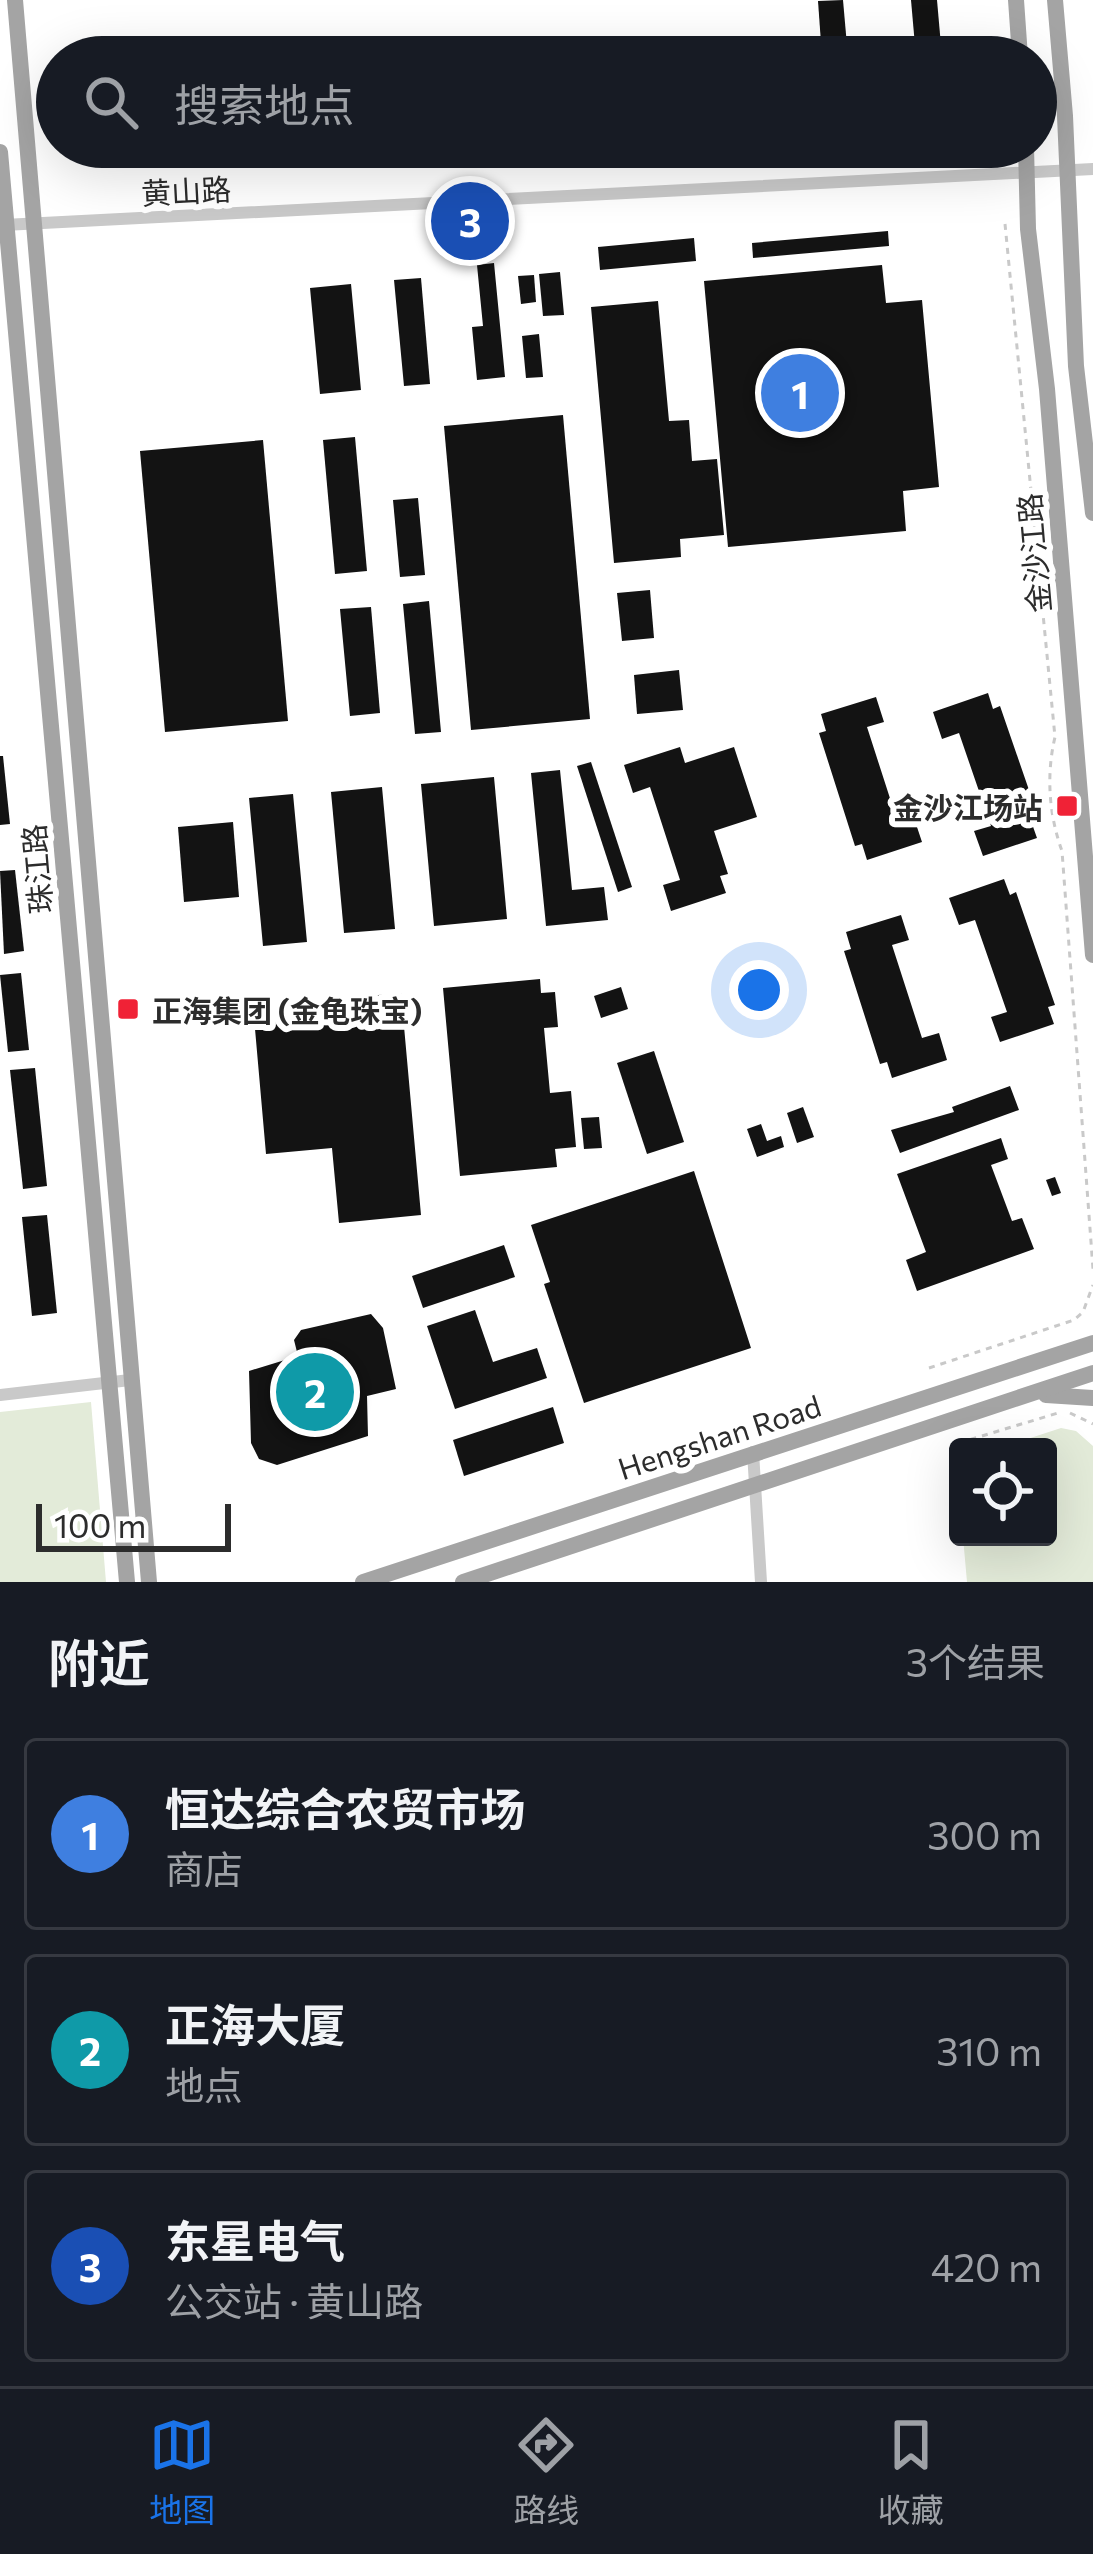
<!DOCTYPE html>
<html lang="zh">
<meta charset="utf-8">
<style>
:root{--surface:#171b24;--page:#242831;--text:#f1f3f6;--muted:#9ea1a6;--line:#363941;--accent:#1a73e8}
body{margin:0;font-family:Commissioner,"Noto Sans SC",sans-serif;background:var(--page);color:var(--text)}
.controls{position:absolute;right:36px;bottom:36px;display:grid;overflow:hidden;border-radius:12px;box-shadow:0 12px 48px #0002}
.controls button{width:108px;height:108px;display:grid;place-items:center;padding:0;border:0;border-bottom:3px solid var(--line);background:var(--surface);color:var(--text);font:60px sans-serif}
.scale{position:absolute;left:36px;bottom:30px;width:195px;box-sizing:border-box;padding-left:12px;border:6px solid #2c2c2c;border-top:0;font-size:33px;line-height:42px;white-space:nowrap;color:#2c2c2c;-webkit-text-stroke:9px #fff;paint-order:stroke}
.you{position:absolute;left:759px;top:990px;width:42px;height:42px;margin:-30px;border:9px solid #fff;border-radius:50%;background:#1a73e8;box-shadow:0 0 0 18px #1a73e833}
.badge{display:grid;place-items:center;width:78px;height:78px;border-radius:50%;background:var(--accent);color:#fff;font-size:39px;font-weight:700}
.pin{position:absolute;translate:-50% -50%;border:6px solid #fff;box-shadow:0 3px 12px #0006}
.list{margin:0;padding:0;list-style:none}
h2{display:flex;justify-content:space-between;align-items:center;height:156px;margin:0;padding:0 48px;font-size:51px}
h2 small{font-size:39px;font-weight:400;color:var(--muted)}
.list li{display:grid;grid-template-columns:78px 1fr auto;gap:36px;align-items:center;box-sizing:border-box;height:192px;margin:0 24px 24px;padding:0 24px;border:3px solid var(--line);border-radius:12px}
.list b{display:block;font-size:45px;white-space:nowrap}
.list p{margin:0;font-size:39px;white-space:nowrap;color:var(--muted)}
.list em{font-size:39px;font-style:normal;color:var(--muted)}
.icon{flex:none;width:66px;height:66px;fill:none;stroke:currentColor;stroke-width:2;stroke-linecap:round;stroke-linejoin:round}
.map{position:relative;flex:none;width:1093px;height:1582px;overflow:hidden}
.search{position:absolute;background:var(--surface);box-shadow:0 12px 48px #0002;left:36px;right:36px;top:36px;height:132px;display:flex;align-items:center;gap:30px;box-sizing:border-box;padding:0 42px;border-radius:66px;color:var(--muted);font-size:45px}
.sheet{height:804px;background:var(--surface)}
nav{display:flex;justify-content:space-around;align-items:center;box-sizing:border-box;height:168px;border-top:3px solid var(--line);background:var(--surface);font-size:33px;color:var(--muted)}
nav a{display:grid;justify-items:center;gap:6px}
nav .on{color:var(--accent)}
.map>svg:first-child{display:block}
.green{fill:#e3ebd9}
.building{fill:#131313}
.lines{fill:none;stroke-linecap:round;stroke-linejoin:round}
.path{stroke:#c9c9c9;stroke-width:3;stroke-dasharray:6 6;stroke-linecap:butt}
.minor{stroke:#c9c9c9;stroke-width:12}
.major{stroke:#a4a4a4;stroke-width:16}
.poi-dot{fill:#f02236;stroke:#fff;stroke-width:4.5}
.labels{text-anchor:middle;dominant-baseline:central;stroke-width:12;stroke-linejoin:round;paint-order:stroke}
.street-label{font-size:30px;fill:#2c2c2c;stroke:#fff}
.poi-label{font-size:30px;font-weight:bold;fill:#2c2c2c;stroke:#fff;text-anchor:end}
</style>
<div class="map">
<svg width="1093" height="1582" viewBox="0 0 1093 1582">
<rect width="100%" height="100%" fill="#fff"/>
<g class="green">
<polygon points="91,1402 106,1582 0,1582 0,1412"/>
<polygon points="1061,1428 1076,1431 1093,1446 1093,1582 967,1582 963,1537 1048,1537 1048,1447 1003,1447"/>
</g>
<g class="building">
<polygon points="843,0 848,57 822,57 818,1"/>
<polygon points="911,0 937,0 942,57 916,57"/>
<polygon points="888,231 889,246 753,258 752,243"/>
<polygon points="694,238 696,261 600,270 598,247"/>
<polygon points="494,263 505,377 477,380 472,327 483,326 477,265"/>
<polygon points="882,265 886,303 922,300 939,487 903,491 906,531 728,547 704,281"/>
<polygon points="560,272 564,315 543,316 539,274"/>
<polygon points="534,275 536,302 521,304 518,276"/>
<polygon points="421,278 430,384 404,386 394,280"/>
<polygon points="351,284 361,390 320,394 310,288"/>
<polygon points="658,301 669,421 689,420 692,461 717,459 724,535 680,539 681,557 614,563 591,307"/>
<polygon points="539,334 543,377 526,378 522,336"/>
<polygon points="563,415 590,719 471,730 444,426"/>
<polygon points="355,437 367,571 335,574 323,440"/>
<polygon points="263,440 288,721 165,732 140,451"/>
<polygon points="418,498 425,575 400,577 393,500"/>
<polygon points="650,590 654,638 622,641 617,593"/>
<polygon points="429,601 441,732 415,734 403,604"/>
<polygon points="371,607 380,713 350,716 340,609"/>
<polygon points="679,670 683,710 637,714 634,675"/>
<polygon points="988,693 993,709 1000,706 1039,819 1031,821 1037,838 983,856 974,831 991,826 959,733 942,739 933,712"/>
<polygon points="876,697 884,722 867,727 897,820 913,815 922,842 867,860 862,844 855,846 819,733 826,731 821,714"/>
<polygon points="680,747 685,763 734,747 757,817 714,831 728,874 720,876 726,893 671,911 663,885 680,880 650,787 633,793 624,765"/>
<polygon points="0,756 3,756 10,824 0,825"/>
<polygon points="591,762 632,887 618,892 577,766"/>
<polygon points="560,770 572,890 604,887 608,920 546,926 531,773"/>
<polygon points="494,777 507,919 434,926 421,784"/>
<polygon points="382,787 395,929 344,933 331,792"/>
<polygon points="293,794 307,942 263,946 249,798"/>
<polygon points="233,822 239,897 184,902 178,827"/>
<polygon points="15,870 24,951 4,954 0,871"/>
<polygon points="1004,879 1010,895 1016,892 1055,1005 1048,1007 1054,1024 1000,1042 991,1017 1007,1012 975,920 959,925 949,898"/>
<polygon points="901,915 909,940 892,945 922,1038 939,1033 947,1060 892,1078 887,1062 880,1064 844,951 851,949 846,932"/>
<polygon points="21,973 29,1050 8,1052 0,975"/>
<polygon points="540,979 541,993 555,992 558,1027 544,1028 550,1093 571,1091 576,1147 555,1149 557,1167 460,1176 443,988"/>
<polygon points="621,987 628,1009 601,1018 594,996"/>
<polygon points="401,993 421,1215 339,1223 332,1148 266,1154 253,1006"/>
<polygon points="654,1051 684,1142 647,1154 617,1063"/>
<polygon points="35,1068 47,1186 23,1189 10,1070"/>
<polygon points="1010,1086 1019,1110 900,1153 891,1130 954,1112 952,1107"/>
<polygon points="803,1107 814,1137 797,1143 787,1113"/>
<polygon points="599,1117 602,1148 584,1149 581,1118"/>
<polygon points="761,1124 767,1141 781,1136 784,1147 757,1157 747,1129"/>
<polygon points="1001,1138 1008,1159 991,1165 1012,1221 1022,1218 1034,1249 917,1291 906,1260 926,1252 897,1174"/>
<polygon points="694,1171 751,1348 584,1403 544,1284 550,1282 531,1225"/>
<polygon points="1055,1177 1061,1193 1052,1196 1046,1180"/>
<polygon points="47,1215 57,1313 32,1316 22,1217"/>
<polygon points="504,1245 515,1277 423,1308 412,1276"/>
<polygon points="475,1310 493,1362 537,1348 547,1378 455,1409 427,1326"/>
<polygon points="371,1314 383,1328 396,1389 367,1396 368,1436 277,1465 259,1459 251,1443 249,1371 298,1356 294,1340 301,1330"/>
<polygon points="553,1407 564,1443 464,1476 453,1440"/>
</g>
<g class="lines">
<g class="path">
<path d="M1005,224l50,513c-9,38 -6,78 7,114l31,418"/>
<polyline points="929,1368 1074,1320 1083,1312 1093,1285"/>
<polyline points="1070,1413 1093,1424"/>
<polyline points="959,1443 1061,1412"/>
</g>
<g class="minor">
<polyline points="4,225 1093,169"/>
<polyline points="0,1395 130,1380"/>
<polyline points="753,1452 761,1582"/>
</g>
<g class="major">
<polyline points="15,0 149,1582"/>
<polyline points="1016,0 1020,57"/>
<polyline points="1055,0 1065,116 1076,366 1093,513"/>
<polyline points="1026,147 1028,229 1047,389 1093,955"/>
<polyline points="0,152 127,1582"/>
<polyline points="1046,1395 1093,1398"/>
<polyline points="363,1582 1093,1343"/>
<polyline points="463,1582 1093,1373"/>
</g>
</g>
<g class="poi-dot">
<rect x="1055" y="794" width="24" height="24" rx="6"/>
<rect x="116" y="997" width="24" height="24" rx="6"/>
</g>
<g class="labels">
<g class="street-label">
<text transform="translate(186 190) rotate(-3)">黄山路</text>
<text transform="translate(1033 553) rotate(-95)">金沙江路</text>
<text transform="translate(36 869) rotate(-95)">珠江路</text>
<text transform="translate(719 1436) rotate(-18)">Hengshan Road</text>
</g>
<g class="poi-label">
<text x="1043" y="806">金沙江场站</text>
<text x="152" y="1009" text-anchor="start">正海集团 (金龟珠宝)</text>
</g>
</g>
</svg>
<div class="controls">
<button><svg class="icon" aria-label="locate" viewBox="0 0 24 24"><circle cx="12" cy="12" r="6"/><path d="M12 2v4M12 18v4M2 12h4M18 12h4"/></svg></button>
</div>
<div class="scale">100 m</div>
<div class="you"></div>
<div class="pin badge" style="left:800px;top:393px;background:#3f7fe0">1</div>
<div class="pin badge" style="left:315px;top:1392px;background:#0f9aa8">2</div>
<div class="pin badge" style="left:470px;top:221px;background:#1a4fb4">3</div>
<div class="search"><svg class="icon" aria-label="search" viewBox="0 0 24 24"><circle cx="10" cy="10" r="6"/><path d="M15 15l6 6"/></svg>搜索地点</div>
</div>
<section class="sheet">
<h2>附近<small>3个结果</small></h2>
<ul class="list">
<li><span class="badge" style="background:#3f7fe0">1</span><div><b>恒达综合农贸市场</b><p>商店</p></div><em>300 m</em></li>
<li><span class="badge" style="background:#0f9aa8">2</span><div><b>正海大厦</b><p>地点</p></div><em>310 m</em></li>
<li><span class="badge" style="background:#1a4fb4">3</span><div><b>东星电气</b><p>公交站 · 黄山路</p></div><em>420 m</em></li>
</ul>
</section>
<nav>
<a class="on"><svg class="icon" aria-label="map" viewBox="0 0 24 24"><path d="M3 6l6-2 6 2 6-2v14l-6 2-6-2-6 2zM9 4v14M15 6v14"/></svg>地图</a>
<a><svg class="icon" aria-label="directions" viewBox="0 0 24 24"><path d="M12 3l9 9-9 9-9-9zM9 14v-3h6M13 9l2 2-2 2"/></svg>路线</a>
<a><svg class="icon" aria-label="saved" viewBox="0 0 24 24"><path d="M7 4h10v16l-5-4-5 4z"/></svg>收藏</a>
</nav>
